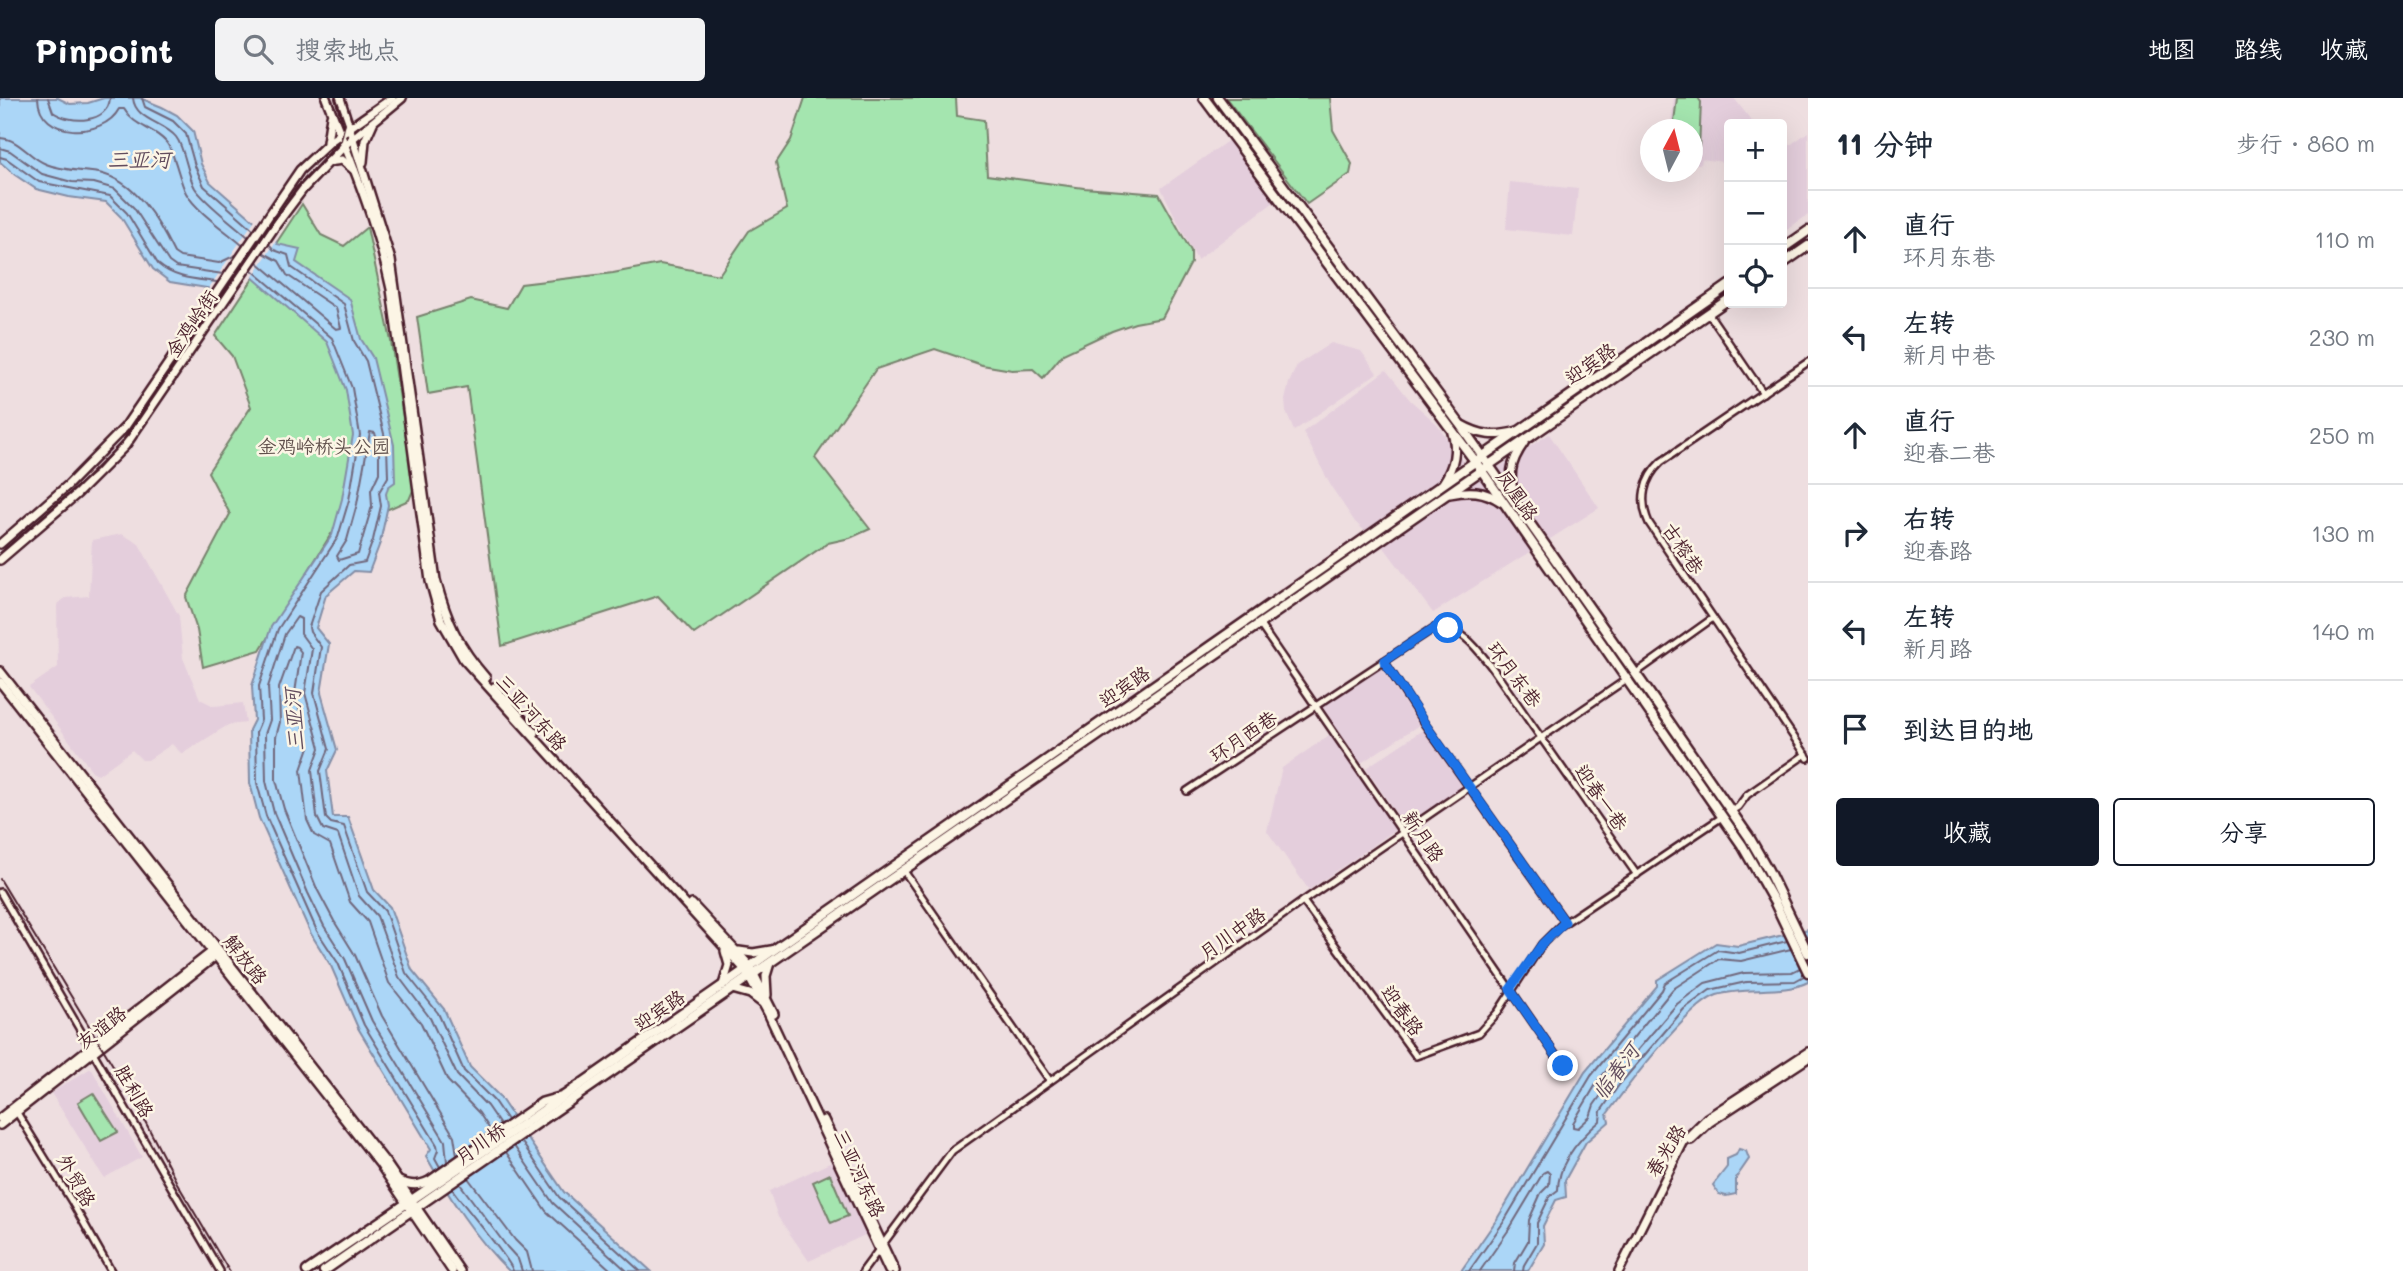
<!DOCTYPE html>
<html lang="zh">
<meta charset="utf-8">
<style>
:root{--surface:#fff;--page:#f2f2f3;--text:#1f2937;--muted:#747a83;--line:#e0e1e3;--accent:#111827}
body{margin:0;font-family:Mali,"LXGW WenKai TC",sans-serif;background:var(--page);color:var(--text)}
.controls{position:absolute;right:21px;top:21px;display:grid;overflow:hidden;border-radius:7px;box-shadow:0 7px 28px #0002}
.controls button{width:63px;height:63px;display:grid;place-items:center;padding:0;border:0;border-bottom:2px solid var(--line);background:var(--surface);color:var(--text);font:35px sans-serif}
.compass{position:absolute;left:1640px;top:21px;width:63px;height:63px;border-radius:50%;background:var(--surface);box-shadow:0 7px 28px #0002;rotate:7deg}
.stop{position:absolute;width:21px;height:21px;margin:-16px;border:5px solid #1a73e8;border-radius:50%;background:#fff}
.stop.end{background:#1a73e8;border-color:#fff;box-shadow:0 2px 7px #0008}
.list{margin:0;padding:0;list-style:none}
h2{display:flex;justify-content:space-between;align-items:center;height:91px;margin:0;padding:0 28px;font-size:30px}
h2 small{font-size:23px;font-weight:400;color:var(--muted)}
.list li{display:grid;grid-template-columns:46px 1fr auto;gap:21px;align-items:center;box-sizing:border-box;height:98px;padding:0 28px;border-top:2px solid var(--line)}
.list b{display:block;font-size:26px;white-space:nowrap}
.list p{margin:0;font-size:23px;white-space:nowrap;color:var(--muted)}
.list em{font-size:23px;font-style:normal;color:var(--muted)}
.actions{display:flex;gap:14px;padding:21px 28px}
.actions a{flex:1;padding:16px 0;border:2px solid var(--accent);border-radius:7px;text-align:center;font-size:24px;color:var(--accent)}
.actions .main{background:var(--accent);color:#fff}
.icon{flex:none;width:38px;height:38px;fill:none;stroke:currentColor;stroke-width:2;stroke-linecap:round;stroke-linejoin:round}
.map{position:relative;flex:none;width:1808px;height:1173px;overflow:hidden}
header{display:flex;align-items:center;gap:42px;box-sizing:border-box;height:98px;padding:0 35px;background:var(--accent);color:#fff}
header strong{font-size:33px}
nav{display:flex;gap:38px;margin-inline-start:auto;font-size:24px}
.search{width:490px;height:63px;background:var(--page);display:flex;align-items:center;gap:18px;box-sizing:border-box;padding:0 24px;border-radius:7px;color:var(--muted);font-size:26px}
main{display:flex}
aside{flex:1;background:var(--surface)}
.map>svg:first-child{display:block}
.built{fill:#e4cedc}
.green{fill:#a4e5af;stroke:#77826d;stroke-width:2}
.water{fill:#abd6f7;stroke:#848da5;stroke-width:2}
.pier{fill:#eedee0}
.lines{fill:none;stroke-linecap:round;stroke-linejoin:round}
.shore{stroke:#71687d;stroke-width:2}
.minor-casing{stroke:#4a1f2b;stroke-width:10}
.major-casing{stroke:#4a1f2b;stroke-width:12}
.highway-casing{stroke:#4a1f2b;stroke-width:13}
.minor{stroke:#fcf5e5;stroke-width:5}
.major{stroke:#fcf5e5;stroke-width:7}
.highway{stroke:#fcf5e5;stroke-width:8}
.tram{stroke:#4a1f2b;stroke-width:2}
.route{stroke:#1a73e8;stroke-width:9}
.labels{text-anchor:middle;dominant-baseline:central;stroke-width:5;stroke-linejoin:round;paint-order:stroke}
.street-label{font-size:19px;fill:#4a1f2b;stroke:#fcf5e5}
.park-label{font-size:19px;fill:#60504c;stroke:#fcf5e5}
.water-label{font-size:21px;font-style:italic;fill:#624d5e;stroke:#fcf5e5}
</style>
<header>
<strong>Pinpoint</strong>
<div class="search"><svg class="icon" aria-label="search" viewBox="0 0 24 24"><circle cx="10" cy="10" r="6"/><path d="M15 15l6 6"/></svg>搜索地点</div>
<nav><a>地图</a><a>路线</a><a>收藏</a></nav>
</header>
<main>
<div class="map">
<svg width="1808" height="1173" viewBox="0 0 1808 1173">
<rect width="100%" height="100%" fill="#eedee0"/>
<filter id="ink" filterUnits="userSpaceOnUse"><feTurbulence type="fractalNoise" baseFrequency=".0143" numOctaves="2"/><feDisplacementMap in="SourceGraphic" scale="14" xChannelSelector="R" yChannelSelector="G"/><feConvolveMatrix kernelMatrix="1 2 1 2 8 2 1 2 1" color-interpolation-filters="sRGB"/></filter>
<g filter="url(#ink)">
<g class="built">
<polygon points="1674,0 1734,0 1754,26 1729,26 1729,65 1702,61 1701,66 1693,66 1692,32 1670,32"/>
<polygon points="1808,34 1808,117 1787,131 1782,124 1782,53"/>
<polygon points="1229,42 1274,104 1197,162 1161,90"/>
<polygon points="1510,84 1578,91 1573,138 1506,131"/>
<polygon points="1331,245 1361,253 1377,275 1294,333 1286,314 1285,302 1289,285 1297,267"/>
<polygon points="1386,272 1410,302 1437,326 1461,361 1479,382 1549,336 1599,410 1433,515 1386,452 1355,424 1332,390 1303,334"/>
<polygon points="122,436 139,446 179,518 183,560 200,601 214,608 243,605 246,625 228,627 182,656 172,646 148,662 142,662 132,652 98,677 92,673 29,589 58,569 57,507 65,500 89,498 92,442"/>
<polygon points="1381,569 1419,627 1361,665 1322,608"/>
<polygon points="1424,631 1463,689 1404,727 1366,670"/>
<polygon points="1331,636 1398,730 1309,792 1267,733 1282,670"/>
<polygon points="91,970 142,1059 104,1080 51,995"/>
<polygon points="834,1063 869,1135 809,1163 778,1119 769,1093"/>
</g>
<g class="green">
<polygon points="805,0 956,0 957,18 984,22 987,77 1084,90 1159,96 1191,153 1191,165 1162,220 1135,225 1112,233 1063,256 1043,280 1033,271 1012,272 982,267 935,251 876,271 815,360 870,431 850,440 828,445 694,536 658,498 502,548 467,289 428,296 417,219 471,202 507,210 521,186 613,175 660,166 719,177 749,133 787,111 776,65 791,42"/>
<polygon points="1226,0 1330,0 1333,32 1352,66 1350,76 1307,106"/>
<polygon points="1677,0 1698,0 1701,4 1699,52 1694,54 1692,32 1673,31"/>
<polygon points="302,106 321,137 344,148 367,129 391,243 414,390 409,402 331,436 260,552 203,569 197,532 186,499 230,416 208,374 251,309 232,258 215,238"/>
<polygon points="93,995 118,1034 101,1043 78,1004"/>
<polygon points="830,1076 848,1118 831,1125 813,1084"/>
</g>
<g class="water">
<path d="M0,0h58l12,6 18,-1 16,-5h36l22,9 15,8 16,16 8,33 9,18 65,57 2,5 23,5 -4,13 54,37 11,40 12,19 21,87 1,37 -7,5 -2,7 2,11 -8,38 -11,29 -15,-1 -28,24 -10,33 13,16 -8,49 16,57 -10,21 6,46h15l26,73 16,17 22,63 32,39 26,58 29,29 65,96 87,79h-142c-34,-33 -60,-74 -83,-115l5,-7 -73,-121 -27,-62 -20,-32 -52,-116 -9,-35 -1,-53 5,-10 -2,-34 19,-59 61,-92 10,-36 11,-64 -7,-45 -19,-48 -76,-66 -26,15 -55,-9 -17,-13 -32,-52 -15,-15 -37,-5 -33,-8 -21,-14 -15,-13z"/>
<path d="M1808,831v53c-25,13 -62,4 -91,13 -28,9 -91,93 -110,119l2,8 -23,20 -21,38 1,17 -10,3 -13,26 1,18 -16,27h-67l36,-52 88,-147 72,-86v-6l59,-37 22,3z"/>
<polygon points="1739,1051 1746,1053 1749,1061 1736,1080 1736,1096 1726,1098 1719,1096 1713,1087 1727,1069 1727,1061 1736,1057"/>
</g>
<polygon class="pier" points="256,120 278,140 250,183 226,196 207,193"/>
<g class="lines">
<g class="shore">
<path d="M38,0c1,41 65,41 81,11h5c10,18 29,18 42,33 8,8 13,38 20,51 10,18 40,38 56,52"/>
<path d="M48,0l5,14c17,12 55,12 57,-14"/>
<path d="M133,0c2,22 31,24 43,39 9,11 11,37 19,51 9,14 40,37 53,49"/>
<polyline points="142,0 145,9 173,23 186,36 195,68 204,88 253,131"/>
<path d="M0,40c20,1 28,19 46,26 17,7 35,6 53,9 37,8 59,47 75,80l6,4 39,6 17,-8"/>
<polyline points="0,50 10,53 42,76 72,84 94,85 115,91 134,110 169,164 176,169 223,176"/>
<path d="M0,59l7,2 32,23 71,14 17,17 31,51c17,15 38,15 59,18"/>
<polyline points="269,146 274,152 288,157 291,169 344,206 354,243 366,263 387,348 388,379 379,394 381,408 373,442 365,464 349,467 321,493 309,529 310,534 321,549 314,595 329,651 320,673 326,720 331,725 344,728 367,794 385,813 406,875 438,915 464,973 494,1003 507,1022"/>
<polyline points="257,164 336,231 341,230 336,210 287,177 279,163 264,155"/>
<polyline points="252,172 332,240 352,290 360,337 349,402 338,439 278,531 259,588 261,622 256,634 257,685 266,718 317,833 338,865 364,927 437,1047 438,1052 435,1060 440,1069"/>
<polygon points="370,334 375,335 379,350 379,375 371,392 372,408 358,456 339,462 337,458 347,442 357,406"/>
<polyline points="1791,851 1741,863 1719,861 1673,891 1598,983 1573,1025 1573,1029 1578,1030 1590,1019 1594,1007 1612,982 1677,906 1705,885 1744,875 1792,874 1800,870"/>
<polyline points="521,1043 559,1099 640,1173"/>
<polyline points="514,1048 553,1105 627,1173"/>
<polyline points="506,1054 546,1113 612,1173"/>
<polyline points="457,1057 454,1038 382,918 355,857 334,823 317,791 284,711 276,682 276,639 280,624 279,590 294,548 297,549 301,554 295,595 309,649 301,672 307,722 314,737 330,746 350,804 368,824 389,885 421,925 448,983 479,1015 491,1033"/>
<polyline points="447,1064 445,1043 372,923 345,861 324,828 308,795 274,715 266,683 265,636 270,622 268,589 285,536 297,519 301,521 301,536 312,551 305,595 320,650 312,672 317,719 323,731 338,736 359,798 377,818 399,879 430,920 457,977 487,1008 500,1027"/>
<polyline points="468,1080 515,1142 527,1154 532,1173"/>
<polyline points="460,1086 507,1149 518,1161 522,1173"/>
<path d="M452,1091c10,15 60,72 61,82"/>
<polyline points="1469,1173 1503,1125 1591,978 1662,892 1665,885 1718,852 1739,855 1787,843"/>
<polyline points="1480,1173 1510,1130 1543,1075 1547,1073 1550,1076 1549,1087 1541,1095 1529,1122 1528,1143 1515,1165 1514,1173"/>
<path d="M1523,1173l1,-6 13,-22v-20l13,-27 8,-6c0,-27 22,-52 42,-69l1,-10 18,-26 65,-76 26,-19 36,-8 49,-1 9,-5"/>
</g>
<defs>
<g id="minor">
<polyline points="1709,216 1763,295"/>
<path d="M1808,264l-147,100c-18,17 -22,39 -12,61l159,235"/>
<polyline points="1260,527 1563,968"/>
<polyline points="1384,563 1424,625 1565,824"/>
<polyline points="1636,575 1713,520"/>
<path d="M1187,693l247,-163c27,-4 44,22 59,41l144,206"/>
<polyline points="1731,713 1738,709 1747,697 1806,656"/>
<polyline points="904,773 1050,983"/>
<polyline points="0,794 220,1173"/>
<polyline points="1303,803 1416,958 1479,935 1498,914 1542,846 1560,828 1722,719"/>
<polyline points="16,1013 72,1104 111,1173"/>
<polyline points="863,1173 952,1053 1303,803 1627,581"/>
</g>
<g id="major">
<path d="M326,0c25,63 51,124 65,191l39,292 11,39 23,40 281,310 23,43 121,258"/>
<path d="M340,0l51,162 45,320c11,41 22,66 50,98"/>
<polyline points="327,44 331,18"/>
<polyline points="328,64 342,62 354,72"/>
<polyline points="363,64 365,43 373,25"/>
<path d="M1460,326c21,12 35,13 58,7"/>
<path d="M1443,385c10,-15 15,-32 9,-50"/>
<path d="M1450,396c19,-4 34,-4 51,8"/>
<path d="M1515,402c-6,-24 -6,-36 9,-57"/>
<polyline points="0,446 68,387 125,329 300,72 332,42 392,0"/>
<polyline points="0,462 77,396 125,348 276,127 304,90 346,46 402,0"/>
<polyline points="0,573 386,1065 460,1173"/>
<polyline points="0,584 379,1065 452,1173"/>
<polyline points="494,589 535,635"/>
<polyline points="692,806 750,868 774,916"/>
<polyline points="739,853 753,855 771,852"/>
<polyline points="723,887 729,867 725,853"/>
<polyline points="732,891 750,896 762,905"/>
<polyline points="767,897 766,878 770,865"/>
<polyline points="0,1020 214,852"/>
<polyline points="824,1022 895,1173"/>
<polyline points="0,1027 217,857"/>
<polyline points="1691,1042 1710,1024 1808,960"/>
<path d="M399,1083c12,5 19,5 30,0l113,-79 21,-6"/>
<polyline points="1619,1173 1684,1043 1707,1020 1808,954"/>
</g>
<g id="highway">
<polyline points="1204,0 1475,363 1742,747 1775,805 1808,874"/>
<polyline points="1218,0 1459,325 1643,586 1749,739 1768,772 1808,855"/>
<polyline points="1782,151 1808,133"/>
<polyline points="1782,166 1808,148"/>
<polyline points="307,1173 538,1016 1729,187"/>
<polyline points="324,1173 1729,201"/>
</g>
</defs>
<use href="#minor" class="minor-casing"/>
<use href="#major" class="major-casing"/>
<use href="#highway" class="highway-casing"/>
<use href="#minor" class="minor"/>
<use href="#major" class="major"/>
<use href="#highway" class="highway"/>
<g class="tram">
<polyline points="0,455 95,373 128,337 296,90 341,42 345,25 336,0"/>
<polyline points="0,781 134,1002 177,1085 229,1173"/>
</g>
</g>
</g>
<g class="lines" filter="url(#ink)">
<polyline class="route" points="1448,530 1434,530 1384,563 1426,627 1565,824 1542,846 1510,891 1563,968"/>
</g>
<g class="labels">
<g class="street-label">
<text transform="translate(191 225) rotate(-56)">金鸡岭街</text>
<text transform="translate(1590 265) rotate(-35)">迎宾路</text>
<text transform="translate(1518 397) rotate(55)">凤凰路</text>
<text transform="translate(1684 450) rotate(56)">古榕巷</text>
<text transform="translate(1515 576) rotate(53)">环月东巷</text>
<text transform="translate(1124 588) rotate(-35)">迎宾路</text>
<text transform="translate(532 614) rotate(48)">三亚河东路</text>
<text transform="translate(1243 638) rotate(-34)">环月西巷</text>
<text transform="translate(1602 699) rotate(55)">迎春一巷</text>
<text transform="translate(1424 738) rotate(56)">新月路</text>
<text transform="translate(1232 835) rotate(-35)">月川中路</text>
<text transform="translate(246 861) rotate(52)">解放路</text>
<text transform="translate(659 912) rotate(-35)">迎宾路</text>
<text transform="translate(1403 912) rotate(54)">迎春路</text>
<text transform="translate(101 929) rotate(-38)">友谊路</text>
<text transform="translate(135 993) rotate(60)">胜利路</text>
<text transform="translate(480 1045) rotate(-35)">月川桥</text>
<text transform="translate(1665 1052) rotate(-58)">春光路</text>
<text transform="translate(860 1075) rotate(65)">三亚河东路</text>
<text transform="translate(77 1082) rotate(60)">外贸路</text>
</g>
<g class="park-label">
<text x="324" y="347">金鸡岭桥头公园</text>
</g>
<g class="water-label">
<text x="139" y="60">三亚河</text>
<text transform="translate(293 622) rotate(-94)">三亚河</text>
<text transform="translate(1615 973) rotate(-53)">临春河</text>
</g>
</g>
</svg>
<div class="controls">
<button>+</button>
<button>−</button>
<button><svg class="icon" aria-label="locate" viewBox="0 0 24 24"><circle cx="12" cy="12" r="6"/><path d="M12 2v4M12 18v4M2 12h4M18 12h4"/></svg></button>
</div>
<svg class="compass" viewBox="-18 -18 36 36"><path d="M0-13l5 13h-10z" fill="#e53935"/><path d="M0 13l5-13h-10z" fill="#747a83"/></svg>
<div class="stop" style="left:1448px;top:530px"></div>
<div class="stop end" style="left:1563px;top:968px"></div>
</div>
<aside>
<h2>11 分钟<small>步行 · 860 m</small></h2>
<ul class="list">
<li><svg class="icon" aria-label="ahead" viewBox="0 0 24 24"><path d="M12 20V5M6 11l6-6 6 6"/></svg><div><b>直行</b><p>环月东巷</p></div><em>110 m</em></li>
<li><svg class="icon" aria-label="left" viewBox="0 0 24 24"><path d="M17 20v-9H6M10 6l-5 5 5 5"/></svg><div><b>左转</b><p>新月中巷</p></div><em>230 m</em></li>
<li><svg class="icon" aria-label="ahead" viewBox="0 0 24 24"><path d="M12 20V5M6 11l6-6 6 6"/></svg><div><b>直行</b><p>迎春二巷</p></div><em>250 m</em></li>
<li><svg class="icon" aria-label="right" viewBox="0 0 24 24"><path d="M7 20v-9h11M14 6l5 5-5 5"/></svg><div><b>右转</b><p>迎春路</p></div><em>130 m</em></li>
<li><svg class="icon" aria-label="left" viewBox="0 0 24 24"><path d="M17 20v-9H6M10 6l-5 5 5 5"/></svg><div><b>左转</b><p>新月路</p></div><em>140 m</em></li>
<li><svg class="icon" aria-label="arrive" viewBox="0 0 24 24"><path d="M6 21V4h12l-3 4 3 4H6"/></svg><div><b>到达目的地</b></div></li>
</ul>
<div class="actions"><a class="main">收藏</a><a>分享</a></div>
</aside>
</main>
